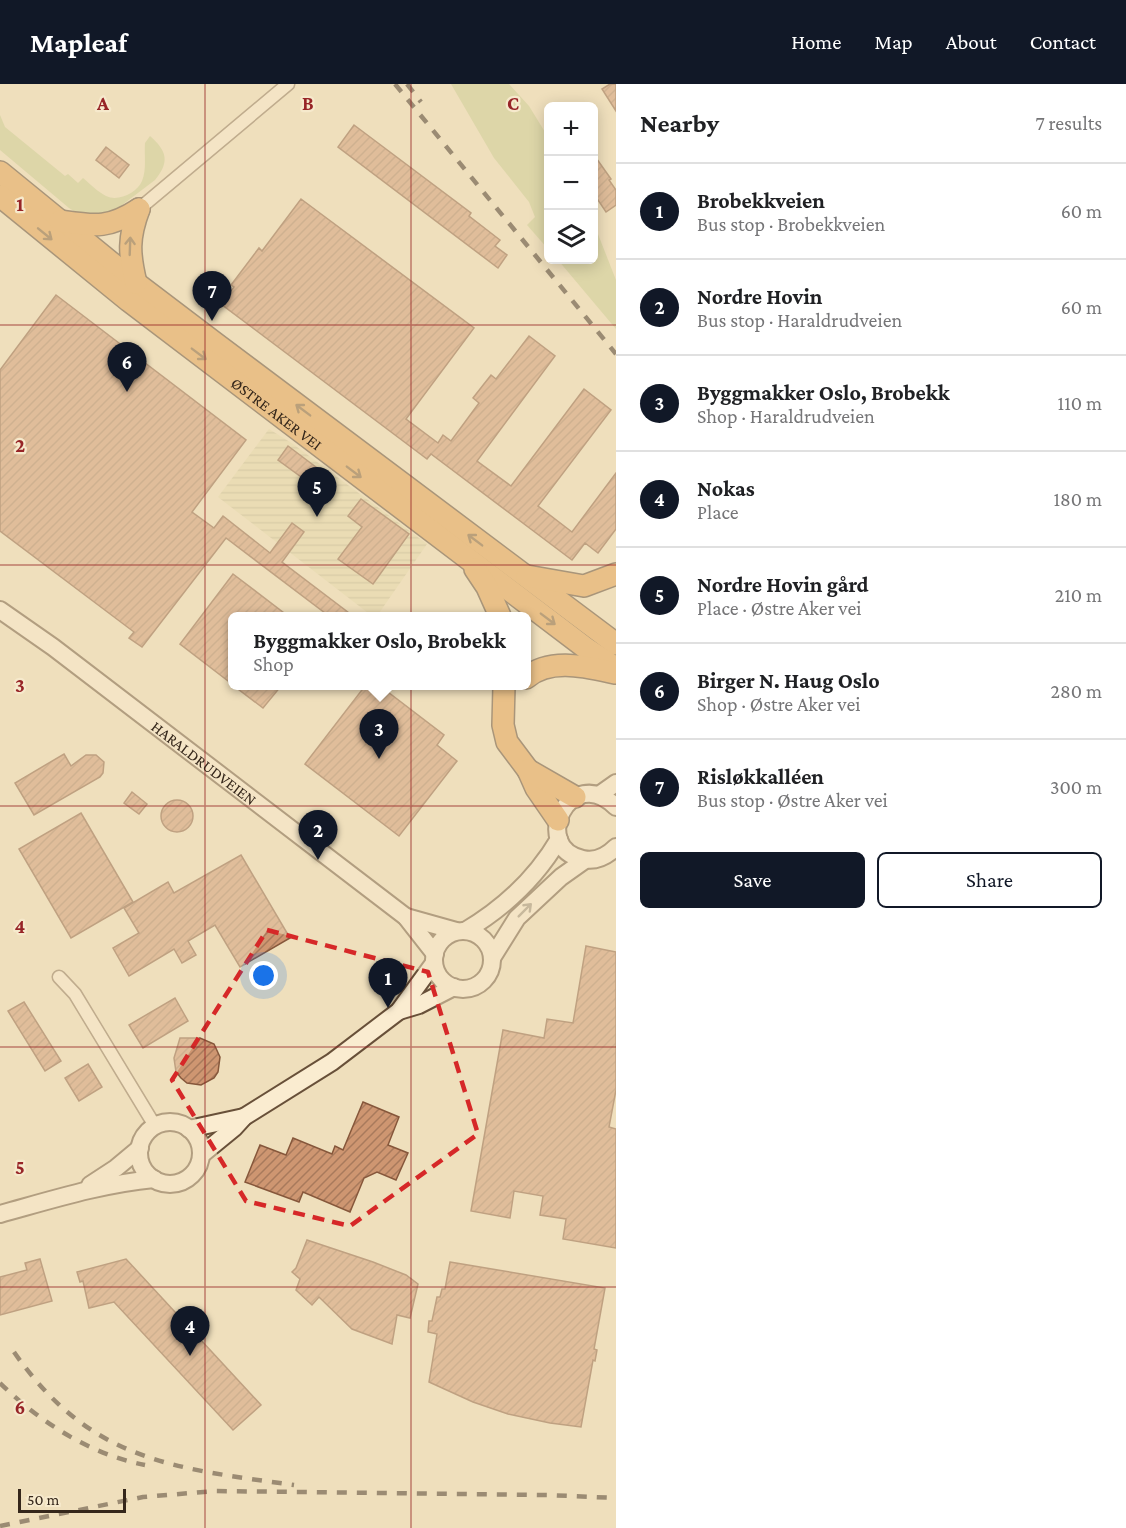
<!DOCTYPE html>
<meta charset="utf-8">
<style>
:root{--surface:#fff;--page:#f2f2f2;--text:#202124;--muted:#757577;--line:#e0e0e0;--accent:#111827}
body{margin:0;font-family:"Crimson Pro",serif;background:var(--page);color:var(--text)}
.controls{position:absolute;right:18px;top:18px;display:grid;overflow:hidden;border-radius:9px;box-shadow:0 3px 15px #0003}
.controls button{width:54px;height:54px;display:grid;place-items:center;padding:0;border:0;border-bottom:2px solid var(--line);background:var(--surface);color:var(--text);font:30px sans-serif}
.scale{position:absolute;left:18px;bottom:15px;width:108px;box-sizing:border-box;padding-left:6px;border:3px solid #35271b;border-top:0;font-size:16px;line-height:21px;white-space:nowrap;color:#35271b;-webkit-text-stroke:4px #f6e9cc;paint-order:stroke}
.you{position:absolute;left:264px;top:892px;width:21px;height:21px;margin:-15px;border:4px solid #fff;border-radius:50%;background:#1a73e8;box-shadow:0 0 0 9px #1a73e833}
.badge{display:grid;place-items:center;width:39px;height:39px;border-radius:50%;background:var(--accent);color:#fff;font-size:20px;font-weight:700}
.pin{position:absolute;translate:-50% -50px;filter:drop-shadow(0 2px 3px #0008)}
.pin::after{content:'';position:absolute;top:32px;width:21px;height:18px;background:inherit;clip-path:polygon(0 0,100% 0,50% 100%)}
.popup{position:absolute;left:228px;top:528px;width:303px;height:78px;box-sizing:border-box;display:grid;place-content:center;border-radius:9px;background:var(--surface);filter:drop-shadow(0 2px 4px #0005);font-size:20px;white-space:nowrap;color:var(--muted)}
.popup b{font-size:22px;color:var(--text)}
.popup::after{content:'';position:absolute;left:50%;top:100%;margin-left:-12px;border:12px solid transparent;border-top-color:var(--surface)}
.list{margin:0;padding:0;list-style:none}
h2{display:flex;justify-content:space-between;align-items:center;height:78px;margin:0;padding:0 24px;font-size:26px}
h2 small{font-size:20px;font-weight:400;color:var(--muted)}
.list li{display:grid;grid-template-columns:39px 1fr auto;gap:18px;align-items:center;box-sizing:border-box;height:96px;padding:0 24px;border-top:2px solid var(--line)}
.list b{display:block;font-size:22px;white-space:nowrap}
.list p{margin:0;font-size:20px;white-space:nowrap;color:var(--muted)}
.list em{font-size:20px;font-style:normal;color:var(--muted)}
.actions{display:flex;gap:12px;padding:18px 24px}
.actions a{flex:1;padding:14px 0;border:2px solid var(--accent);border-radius:9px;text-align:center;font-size:21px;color:var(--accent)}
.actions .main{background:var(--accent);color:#fff}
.icon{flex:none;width:33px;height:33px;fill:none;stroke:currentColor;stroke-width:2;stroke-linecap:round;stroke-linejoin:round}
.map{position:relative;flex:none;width:616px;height:1444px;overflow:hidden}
header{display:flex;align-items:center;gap:36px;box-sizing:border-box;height:84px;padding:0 30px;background:var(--accent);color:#fff}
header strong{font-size:28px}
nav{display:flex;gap:33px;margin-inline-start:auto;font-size:21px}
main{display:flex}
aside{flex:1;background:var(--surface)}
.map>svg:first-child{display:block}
.farmland{fill:url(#farmland-rules)}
.green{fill:#c7cc91}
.building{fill:url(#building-hatch);stroke:#86573b;stroke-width:1.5}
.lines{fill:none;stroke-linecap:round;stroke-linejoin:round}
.street-casing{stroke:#876f56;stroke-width:15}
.secondary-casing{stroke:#685039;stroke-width:20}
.highway-casing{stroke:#543d2a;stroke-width:24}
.street{stroke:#faecd0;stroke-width:12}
.secondary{stroke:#faecd0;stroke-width:16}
.highway{stroke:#e29c49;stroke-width:21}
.rail{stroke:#35271b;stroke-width:4.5;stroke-dasharray:10 10;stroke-linecap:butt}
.oneway{stroke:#7a562d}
.oneway2{stroke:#988a76}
.marked{fill:none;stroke:#d62828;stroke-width:4.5;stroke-dasharray:12 8;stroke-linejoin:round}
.grid{fill:none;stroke:#972427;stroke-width:1.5;stroke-opacity:0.55}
.labels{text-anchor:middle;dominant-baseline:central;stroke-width:4.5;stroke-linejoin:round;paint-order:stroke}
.street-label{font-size:16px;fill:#35271b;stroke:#f6e9cc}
.grid-label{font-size:20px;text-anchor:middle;font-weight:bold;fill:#972427;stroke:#f6e9cc;stroke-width:4.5;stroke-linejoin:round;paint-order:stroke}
</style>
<header>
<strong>Mapleaf</strong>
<nav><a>Home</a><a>Map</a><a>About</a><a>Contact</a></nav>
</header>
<main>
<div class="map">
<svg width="616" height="1444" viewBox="0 0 616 1444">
<defs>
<pattern id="farmland-rules" width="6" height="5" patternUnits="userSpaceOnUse" patternTransform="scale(1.5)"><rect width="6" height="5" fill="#e4daaa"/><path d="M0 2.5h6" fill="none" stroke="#c4bb92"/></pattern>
<pattern id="building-hatch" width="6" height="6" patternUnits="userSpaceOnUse" patternTransform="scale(1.5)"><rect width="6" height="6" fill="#ce9671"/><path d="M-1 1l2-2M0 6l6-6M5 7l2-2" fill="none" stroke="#a87a5c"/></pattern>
</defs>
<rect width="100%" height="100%" fill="#efdfbc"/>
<polygon class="farmland" points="269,345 293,360 427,460 377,532 372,532 218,413"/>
<g class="green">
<polygon points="451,0 509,0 529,22 548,53 548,165 527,141 535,133 529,118 494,74"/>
<path d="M0,18v13l5,12 60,49 3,-2 10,9 5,-5c7,6 15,14 23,18 12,6 31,-3 36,-15 5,-12 2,-26 3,-38l5,-7c17,15 20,26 5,44l-50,38 -25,-3 -11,-7 -69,-58z"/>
<polygon points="594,140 616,196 616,245 558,176 594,176"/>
</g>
<g class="building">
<polygon points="610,0 616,0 616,27 602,5"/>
<polygon points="354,41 471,129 469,132 500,156 495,162 507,171 498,184 338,63"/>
<polygon points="106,63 129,81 119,94 96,76"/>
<polygon points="594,71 611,95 609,96 616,106 616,121 606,128 594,110"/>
<polygon points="301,115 474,244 406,335 438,359 443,351 451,357 479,319 473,314 491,291 496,295 529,252 555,272 477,377 511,402 584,305 611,326 538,422 572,448 616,389 616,445 598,469 585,459 572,476 431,370 427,375 221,220 234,203 231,201 259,164 262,167"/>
<polygon points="56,211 246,356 192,428 214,444 223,432 270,469 292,439 304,448 282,478 353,532 329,532 226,454 142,563 129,554 134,548 0,447 0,286"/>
<polygon points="288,362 329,393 319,406 278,376"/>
<polygon points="361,415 409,450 373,500 338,475 362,443 348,432"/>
<polygon points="233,490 288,532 232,532 232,600 180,560"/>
<polygon points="234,602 281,602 263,624"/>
<polygon points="365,602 380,602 444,651 437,661 457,677 399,752 305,680"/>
<polygon points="64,670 71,682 86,671 96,671 104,678 103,689 100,693 34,731 15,699"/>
<polygon points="132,708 147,720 139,730 124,719"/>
<circle cx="177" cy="732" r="16"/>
<polygon points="81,729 133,818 71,854 19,765"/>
<polygon points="241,771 290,854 240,883 215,841 188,857 196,871 182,879 174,865 129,892 113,864 139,849 124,824 168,798 174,809"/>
<polygon points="586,862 616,868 616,1006 609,1043 616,1045 616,1164 563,1155 566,1135 540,1131 543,1112 514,1107 510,1134 471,1127 503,946 544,954 547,935 573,939"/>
<polygon points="175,914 188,937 143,964 129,941"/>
<polygon points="24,918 61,977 45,987 8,927"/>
<polygon points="180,954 200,954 214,960 220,973 218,988 214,994 201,1001 187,999 181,994 176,988 174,974"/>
<polygon points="88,980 102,1003 79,1017 65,994"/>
<polygon points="363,1018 399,1033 388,1061 408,1069 396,1096 377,1088 364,1094 350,1128 303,1108 299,1118 245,1098 260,1061 286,1071 293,1054 332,1070 335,1062 343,1066"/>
<polygon points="307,1156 373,1178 406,1191 418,1200 410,1234 397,1231 392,1260 352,1245 319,1213 312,1221 296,1206 300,1195 292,1188 296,1184"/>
<polygon points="40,1175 52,1217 0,1231 0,1193 27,1186 25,1179"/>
<polygon points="126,1175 261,1321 233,1346 114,1218 89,1224 83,1197 80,1198 77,1188"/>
<polygon points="450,1178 605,1204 594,1265 597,1266 595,1277 593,1276 581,1343 550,1339 508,1330 473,1318 429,1298 437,1250 428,1248 429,1237 432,1237 437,1213 440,1213 442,1205 445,1205"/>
</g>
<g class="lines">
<defs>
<g id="street">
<polyline points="139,125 288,0"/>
<polyline points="59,893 75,910 155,1042"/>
</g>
<g id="secondary">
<path id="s1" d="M0,526l53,37 353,270 29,37"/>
<polyline points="599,711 616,699"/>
<path d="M616,723c-46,-46 -87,41 -33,52 13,3 24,-3 33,-12"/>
<polyline points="406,833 456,847"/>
<path d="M465,847c39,-23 71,-53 94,-92"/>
<circle cx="463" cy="876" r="29"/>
<polyline points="492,874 517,834 561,793 585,776"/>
<polyline points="399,927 419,921 454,903"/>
<circle cx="170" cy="1069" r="31"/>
<polyline points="189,1045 244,1033"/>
<polyline points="201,1071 234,1044 244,1033 332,978 399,927 434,879"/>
<polyline points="90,1101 116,1084 140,1064"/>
<path d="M0,1130c51,-14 101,-30 154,-35"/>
</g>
<g id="highway">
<polyline points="0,88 136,199 215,259 616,560"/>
<path id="s2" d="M0,112l129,105 458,348 29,19"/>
<path d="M60,137c35,5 48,8 79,-12"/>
<path d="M136,199c-7,-29 -8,-45 3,-74"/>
<polyline points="475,485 487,503 500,532"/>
<polyline points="527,492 584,502 616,490"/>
<path d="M526,594c24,-21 61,-11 89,-5"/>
<polyline points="504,602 503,641 507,658 528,686 536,704 558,736"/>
<polyline points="528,686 575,713"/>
</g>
</defs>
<use href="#street" class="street-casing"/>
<use href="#secondary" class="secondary-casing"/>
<use href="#highway" class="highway-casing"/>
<use href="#street" class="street"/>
<use href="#secondary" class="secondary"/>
<use href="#highway" class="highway"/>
<g class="rail">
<polyline points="395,0 616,270"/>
<polyline points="407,0 421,18"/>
<path d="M14,1268c76,109 158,116 280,133"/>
<path d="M0,1299c40,39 89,71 145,82"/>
<polyline points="0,1442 143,1413 215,1407 547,1411 616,1414"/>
</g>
</g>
<defs><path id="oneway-shaft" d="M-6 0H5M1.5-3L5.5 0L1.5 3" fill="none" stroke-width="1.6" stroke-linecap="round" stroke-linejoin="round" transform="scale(1.5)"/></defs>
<g class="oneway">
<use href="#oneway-shaft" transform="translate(45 150) rotate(39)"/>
<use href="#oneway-shaft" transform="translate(130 162) rotate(-88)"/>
<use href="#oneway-shaft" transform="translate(199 270) rotate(37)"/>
<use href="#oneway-shaft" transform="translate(303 326) rotate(-143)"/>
<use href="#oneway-shaft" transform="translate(354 388) rotate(37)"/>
<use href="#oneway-shaft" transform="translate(475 456) rotate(-143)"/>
<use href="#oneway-shaft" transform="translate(548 535) rotate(37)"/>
</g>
<use class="oneway2" href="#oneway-shaft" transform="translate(525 826) rotate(-45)"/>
<path d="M0 0H616V1444H0ZM267,846l161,42 50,162 -128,92 -104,-25 -74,-121z" fill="#efdfbc" fill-opacity=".55" fill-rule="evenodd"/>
<path class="marked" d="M267,846l161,42 50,162 -128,92 -104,-25 -74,-121z"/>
<path class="grid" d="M205,0v1444M411,0v1444M0,241h616M0,481h616M0,722h616M0,963h616M0,1203h616"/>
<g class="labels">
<g class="street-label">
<text stroke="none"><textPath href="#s2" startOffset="352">ØSTRE AKER VEI</textPath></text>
<text stroke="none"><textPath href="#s1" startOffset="255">HARALDRUDVEIEN</textPath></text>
</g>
</g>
<g class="grid-label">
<text x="103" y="26">A</text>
<text x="308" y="26">B</text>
<text x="513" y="26">C</text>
<text x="20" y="127">1</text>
<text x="20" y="368">2</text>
<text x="20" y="608">3</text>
<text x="20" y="849">4</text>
<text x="20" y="1090">5</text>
<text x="20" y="1330">6</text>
</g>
</svg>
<div class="controls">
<button>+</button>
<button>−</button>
<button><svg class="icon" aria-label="layers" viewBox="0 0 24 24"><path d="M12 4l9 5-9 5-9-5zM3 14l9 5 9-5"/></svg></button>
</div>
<div class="scale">50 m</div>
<div class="you"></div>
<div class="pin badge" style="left:388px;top:924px">1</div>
<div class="pin badge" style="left:318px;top:776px">2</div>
<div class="pin badge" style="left:379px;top:675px">3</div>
<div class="popup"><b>Byggmakker Oslo, Brobekk</b>Shop</div>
<div class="pin badge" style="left:190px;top:1272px">4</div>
<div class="pin badge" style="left:317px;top:433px">5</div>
<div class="pin badge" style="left:127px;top:308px">6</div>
<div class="pin badge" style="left:212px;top:237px">7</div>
</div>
<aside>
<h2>Nearby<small>7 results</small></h2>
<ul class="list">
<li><span class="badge">1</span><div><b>Brobekkveien</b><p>Bus stop · Brobekkveien</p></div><em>60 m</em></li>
<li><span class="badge">2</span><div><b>Nordre Hovin</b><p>Bus stop · Haraldrudveien</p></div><em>60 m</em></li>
<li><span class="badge">3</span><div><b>Byggmakker Oslo, Brobekk</b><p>Shop · Haraldrudveien</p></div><em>110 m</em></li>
<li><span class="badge">4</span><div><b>Nokas</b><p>Place</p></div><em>180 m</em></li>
<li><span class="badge">5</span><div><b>Nordre Hovin gård</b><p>Place · Østre Aker vei</p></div><em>210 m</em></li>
<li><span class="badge">6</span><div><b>Birger N. Haug Oslo</b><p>Shop · Østre Aker vei</p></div><em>280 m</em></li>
<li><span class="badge">7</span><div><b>Risløkkalléen</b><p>Bus stop · Østre Aker vei</p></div><em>300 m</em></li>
</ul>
<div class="actions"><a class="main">Save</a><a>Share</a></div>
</aside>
</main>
